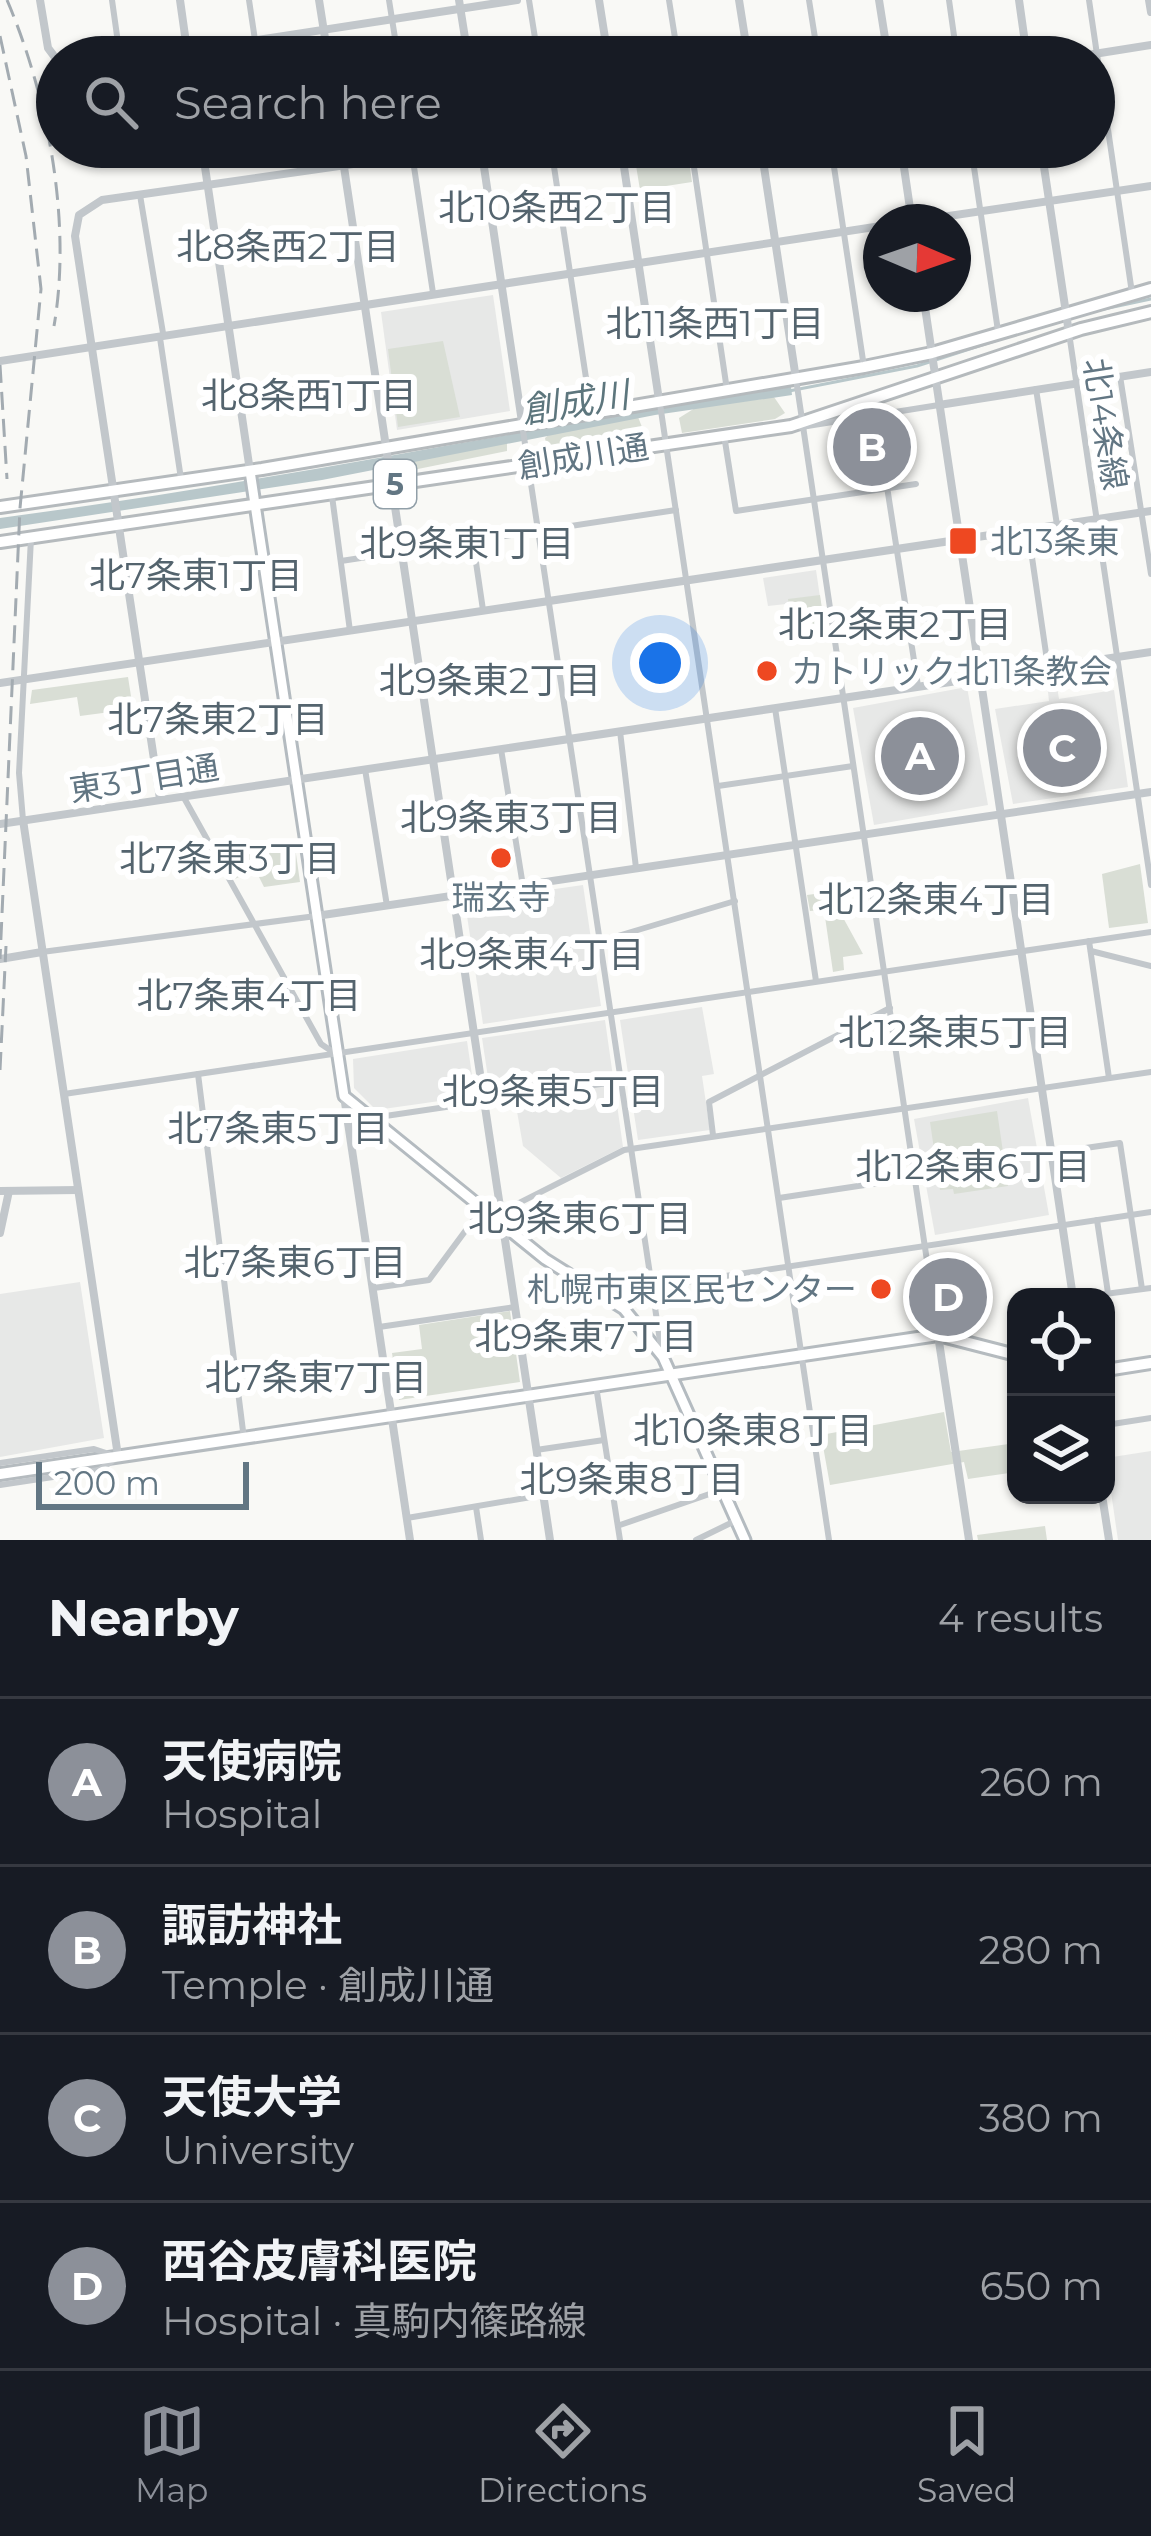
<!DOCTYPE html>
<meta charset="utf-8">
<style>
:root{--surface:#171b24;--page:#20242c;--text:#f1f3f6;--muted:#9ea1a6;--line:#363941;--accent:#8c9099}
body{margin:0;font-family:Montserrat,"Noto Sans JP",sans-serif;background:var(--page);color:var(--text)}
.controls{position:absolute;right:36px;bottom:36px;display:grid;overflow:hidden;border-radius:24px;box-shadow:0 3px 9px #0004}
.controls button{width:108px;height:108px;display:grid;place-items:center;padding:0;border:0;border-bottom:3px solid var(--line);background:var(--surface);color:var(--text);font:60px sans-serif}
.compass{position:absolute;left:863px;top:204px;width:108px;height:108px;border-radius:50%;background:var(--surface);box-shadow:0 3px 9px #0004;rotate:92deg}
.scale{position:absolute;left:36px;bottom:30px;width:213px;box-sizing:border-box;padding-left:12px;border:6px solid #627683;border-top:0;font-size:33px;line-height:42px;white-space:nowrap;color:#627683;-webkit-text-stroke:9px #fff;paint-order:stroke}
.you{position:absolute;left:660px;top:663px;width:42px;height:42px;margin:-30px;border:9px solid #fff;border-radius:50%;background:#1a73e8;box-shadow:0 0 0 18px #1a73e833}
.badge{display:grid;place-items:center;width:78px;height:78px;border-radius:50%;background:var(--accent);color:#fff;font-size:39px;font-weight:700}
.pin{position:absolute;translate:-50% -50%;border:6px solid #fff;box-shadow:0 3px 12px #0006}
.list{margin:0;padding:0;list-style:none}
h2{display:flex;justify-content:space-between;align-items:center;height:156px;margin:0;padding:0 48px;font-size:51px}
h2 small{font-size:39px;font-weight:400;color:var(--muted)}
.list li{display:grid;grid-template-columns:78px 1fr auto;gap:36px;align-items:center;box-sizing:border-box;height:168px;padding:0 48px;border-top:3px solid var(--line)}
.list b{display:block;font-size:45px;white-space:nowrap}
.list p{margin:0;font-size:39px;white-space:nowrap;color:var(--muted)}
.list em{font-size:39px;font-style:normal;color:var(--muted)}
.icon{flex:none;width:66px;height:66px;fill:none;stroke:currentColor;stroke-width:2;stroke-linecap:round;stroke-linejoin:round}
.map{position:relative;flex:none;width:1151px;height:1540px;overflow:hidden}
.search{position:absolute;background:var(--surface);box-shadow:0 3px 9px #0004;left:36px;right:36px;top:36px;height:132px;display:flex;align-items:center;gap:30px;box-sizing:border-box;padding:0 42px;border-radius:66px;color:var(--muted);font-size:45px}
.sheet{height:828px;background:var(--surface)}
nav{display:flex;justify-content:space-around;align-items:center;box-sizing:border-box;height:168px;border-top:3px solid var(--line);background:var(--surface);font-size:33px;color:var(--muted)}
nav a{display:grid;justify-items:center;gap:6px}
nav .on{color:var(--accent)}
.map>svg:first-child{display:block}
.built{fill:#e7e8e7}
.green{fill:#d9ded5}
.water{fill:#b8c7ca}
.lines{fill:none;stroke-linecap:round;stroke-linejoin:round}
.stream{stroke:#b8c7ca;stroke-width:3}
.secondary-casing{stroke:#b4bbc0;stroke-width:15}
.primary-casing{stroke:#b5bbbf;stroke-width:16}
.trunk-casing{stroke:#b5babd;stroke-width:16}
.minor{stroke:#c2c7cb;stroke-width:6}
.tertiary{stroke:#c2c7cb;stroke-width:8}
.secondary{stroke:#fff;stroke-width:9}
.primary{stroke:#fff;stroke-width:10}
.trunk{stroke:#fff;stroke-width:10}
.rail{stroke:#a3abb1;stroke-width:3;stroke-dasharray:18 9;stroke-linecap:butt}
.poi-dot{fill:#ee4821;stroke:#fff;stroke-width:4.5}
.labels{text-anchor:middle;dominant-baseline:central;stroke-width:12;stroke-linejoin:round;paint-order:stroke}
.shield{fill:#fff;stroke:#919fa8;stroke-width:3}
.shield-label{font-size:30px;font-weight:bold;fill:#627683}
.street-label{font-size:33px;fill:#627683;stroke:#fff}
.poi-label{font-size:33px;fill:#627683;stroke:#fff;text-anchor:start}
.neighbourhood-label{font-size:36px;fill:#54646e;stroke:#fff}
.water-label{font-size:36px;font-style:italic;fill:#5d767d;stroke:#fff}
</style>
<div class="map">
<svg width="1151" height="1540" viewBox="0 0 1151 1540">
<rect width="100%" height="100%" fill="#f9f9f6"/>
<g class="built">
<polygon points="493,295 510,411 397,430 381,312"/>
<polygon points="816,570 824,624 790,629 786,604 768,606 763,578"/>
<polygon points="1055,674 1059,699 1114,690 1128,787 1013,804 995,709 1049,701 1046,675"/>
<polygon points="967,687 988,805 874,825 853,708"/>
<polygon points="583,885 601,1006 483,1024 465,902"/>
<polygon points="702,1007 714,1074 702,1076 710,1130 638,1140 620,1020"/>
<polygon points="605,1020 623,1147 561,1178 523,1146 515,1100 492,1104 482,1038"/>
<polygon points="467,1041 475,1096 376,1110 354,1088 353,1059"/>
<polygon points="1028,1098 1049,1215 935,1235 914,1119"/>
<polygon points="80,1282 104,1438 0,1457 0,1294"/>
<polygon points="1151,1451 1151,1540 1118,1540 1106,1458"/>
</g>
<g class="green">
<polygon points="633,147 687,147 692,182 640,190"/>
<polygon points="443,341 460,417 398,427 388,349"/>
<polygon points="774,397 785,413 775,419 682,433 679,418 695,408"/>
<polygon points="638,417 644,432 547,450 545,438 560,426"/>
<polygon points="507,442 507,451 403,472 400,462 423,451"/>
<polygon points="820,595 824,623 791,626 788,599"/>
<polygon points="128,677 133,709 80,716 77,697 30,704 32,690"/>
<polygon points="294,840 300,882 264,887 255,869 235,879 226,863 243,853 243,848"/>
<polygon points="1140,864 1148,923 1109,928 1102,874"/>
<polygon points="829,892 863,954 843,957 844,970 833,972 824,910 810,911 807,895"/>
<polygon points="997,1111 1008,1186 954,1194 953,1189 940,1190 930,1122"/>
<polygon points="510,1311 520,1382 399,1400 392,1353 422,1349 419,1325"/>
<polygon points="944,1412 951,1452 1016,1443 1016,1472 968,1479 964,1462 830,1485 821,1435"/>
<polygon points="1045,1526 1047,1540 978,1540 977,1535"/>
</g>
<path class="water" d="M791,387l1,8 -137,20 -333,65 -322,49v-11c265,-35 526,-90 791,-131z"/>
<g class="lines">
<g class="stream">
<polyline points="1090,312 1151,299"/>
<polyline points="789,391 917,366 1029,330"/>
</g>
<defs>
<polyline id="secondary" points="250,471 344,1096 545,1259 624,1309 663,1357 745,1540"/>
<g id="primary">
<polyline points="1106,1370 1151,1363"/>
<polyline points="0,1474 938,1335 1016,1355"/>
</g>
<g id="trunk">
<polyline points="0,507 262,469 864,367 932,353 1151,289"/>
<polyline points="0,542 791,426 1081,329 1151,312"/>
</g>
</defs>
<use href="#secondary" class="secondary-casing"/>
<use href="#primary" class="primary-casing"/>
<use href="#trunk" class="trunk-casing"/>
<g class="minor">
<polyline points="112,0 120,57"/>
<polyline points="249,0 255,40"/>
<polyline points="389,0 398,57"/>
<polyline points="529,0 538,57"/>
<polyline points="669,0 678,57"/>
<polyline points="809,0 818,57"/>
<polyline points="949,0 957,57"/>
<polyline points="1089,0 1132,293"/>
<polyline points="411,147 433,293"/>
<polyline points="551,147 591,411"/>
<polyline points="691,147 727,390"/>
<polyline points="831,147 864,367"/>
<polyline points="971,147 998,331"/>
<polyline points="140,195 163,333"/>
<polyline points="1069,333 1151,885"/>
<polyline points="160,338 181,479"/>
<polyline points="1120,376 1151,574"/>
<polyline points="796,379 938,1335"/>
<polyline points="1036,389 1057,525"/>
<polyline points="660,404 829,1540"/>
<polyline points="876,416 918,686"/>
<polyline points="522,424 662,1354"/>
<polyline points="801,427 939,405"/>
<polyline points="724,435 736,511 916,484"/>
<polyline points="332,496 350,631"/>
<polyline points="1028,530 1048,667"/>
<polyline points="473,542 483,610"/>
<polyline points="341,561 676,510"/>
<polyline points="878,626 970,612"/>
<polyline points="775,708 816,981"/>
<polyline points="620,731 636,868"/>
<polyline points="501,749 523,886"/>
<polyline points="365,769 387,906"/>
<polyline points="718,786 853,766"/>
<polyline points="183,796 321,1044 333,1052"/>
<polyline points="23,820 19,773 31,538"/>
<polyline points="601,941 735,901"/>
<polyline points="1089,941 1109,1078"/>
<polyline points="1091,951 1151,966"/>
<polyline points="42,952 316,916"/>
<polyline points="198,1074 244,1439"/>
<polyline points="64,1094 1151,932"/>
<polyline points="372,1118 621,1081"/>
<polyline points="713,1135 709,1102 890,1008"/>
<polyline points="1051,1153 1120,1143 1142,1289"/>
<polyline points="779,1198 878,1183"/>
<polyline points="503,1218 505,1210 624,1150 1151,1072"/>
<polyline points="1097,1220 1108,1293"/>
<polyline points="652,1287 1151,1212"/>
<polyline points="374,1288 429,1280 483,1207"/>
<polyline points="1082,1297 1151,1288"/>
<polyline points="379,1327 515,1307"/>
<polyline points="596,1386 620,1540"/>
<polyline points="1106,1425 1151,1418"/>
<polyline points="536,1450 604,1440"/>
<polyline points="0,1463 94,1449 109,1454"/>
<polyline points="0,1485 99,1470 115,1459"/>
<polyline points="476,1507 481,1540"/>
<polyline points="407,1518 543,1495"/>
<polyline points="620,1525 721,1490"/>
<polyline points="696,1540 737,1520"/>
</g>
<g class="tertiary">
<polyline points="40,0 48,48 57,60"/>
<polyline points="180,0 188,57"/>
<polyline points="319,0 328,57"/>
<polyline points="459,0 468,57"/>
<polyline points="599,0 608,57"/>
<polyline points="739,0 748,57"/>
<polyline points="879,0 888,57"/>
<polyline points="1019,0 1027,57"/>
<polyline points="1149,0 1151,12"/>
<polyline points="147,57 517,0"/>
<polyline points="1075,57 1151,45"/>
<polyline points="202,147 250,471"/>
<polyline points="341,147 550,1540"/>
<polyline points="481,147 522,422"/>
<polyline points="621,147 659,400"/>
<polyline points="761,147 796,379"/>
<polyline points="901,147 912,222"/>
<polyline points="1041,147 1069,333"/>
<polyline points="908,222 1151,186"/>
<polyline points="923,294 1073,1297"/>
<polyline points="0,361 881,226"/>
<polyline points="939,405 1151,372"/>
<polyline points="0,683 1151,511"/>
<polyline points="160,799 75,236 79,215 102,200 472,147"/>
<polyline points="23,820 118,1456"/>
<polyline points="0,824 1151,652"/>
<polyline points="316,916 1151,792"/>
<polyline points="0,959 42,952"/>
<polyline points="344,1096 410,1540"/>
<polyline points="0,1191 78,1190"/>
<polyline points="0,1233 9,1191"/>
<polyline points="938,1335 969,1540"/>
<polyline points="1102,1495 1109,1540"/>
</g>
<use href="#secondary" class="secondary"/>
<use href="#primary" class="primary"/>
<use href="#trunk" class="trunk"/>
<g class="rail">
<path d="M7,0c41,96 65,222 47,326"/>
<polyline points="0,36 26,156 41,289 20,508 0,959"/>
<polyline points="0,365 7,479"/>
<polyline points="0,1070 6,946"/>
</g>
</g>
<g class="poi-dot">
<rect x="948" y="526" width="30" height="30" rx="6"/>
<circle cx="767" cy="671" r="12"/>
<circle cx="501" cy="858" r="12"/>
<circle cx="881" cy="1289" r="12"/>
</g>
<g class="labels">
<rect class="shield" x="374" y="460" width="42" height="48" rx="9"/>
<g class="shield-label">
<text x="395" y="484">5</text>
</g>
<g class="street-label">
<text transform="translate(1106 424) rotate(81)">北14条線</text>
<text transform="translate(583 456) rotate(-9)">創成川通</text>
<text transform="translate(144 778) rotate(-9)">東3丁目通</text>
</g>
<g class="poi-label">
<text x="990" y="541">北13条東</text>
<text x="791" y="671">カトリック北11条教会</text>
<text x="501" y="897" text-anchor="middle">瑞玄寺</text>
<text x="857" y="1289" text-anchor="end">札幌市東区民センター</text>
</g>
<g class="neighbourhood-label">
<text x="557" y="207">北10条西2丁目</text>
<text x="288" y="246">北8条西2丁目</text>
<text x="715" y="323">北11条西1丁目</text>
<text x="309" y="395">北8条西1丁目</text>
<text x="467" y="543">北9条東1丁目</text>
<text x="196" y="575">北7条東1丁目</text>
<text x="895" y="624">北12条東2丁目</text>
<text x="490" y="680">北9条東2丁目</text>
<text x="218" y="719">北7条東2丁目</text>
<text x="511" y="817">北9条東3丁目</text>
<text x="230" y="858">北7条東3丁目</text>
<text x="936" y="899">北12条東4丁目</text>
<text x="532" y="954">北9条東4丁目</text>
<text x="249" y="995">北7条東4丁目</text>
<text x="955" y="1032">北12条東5丁目</text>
<text x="553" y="1091">北9条東5丁目</text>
<text x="278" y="1128">北7条東5丁目</text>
<text x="973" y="1166">北12条東6丁目</text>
<text x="580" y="1218">北9条東6丁目</text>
<text x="295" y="1262">北7条東6丁目</text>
<text x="586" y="1336">北9条東7丁目</text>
<text x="316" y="1377">北7条東7丁目</text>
<text x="753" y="1430">北10条東8丁目</text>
<text x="632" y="1479">北9条東8丁目</text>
</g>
<g class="water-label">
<text transform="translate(575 402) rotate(-9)">創成川</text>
</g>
</g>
</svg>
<div class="controls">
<button><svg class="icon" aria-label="locate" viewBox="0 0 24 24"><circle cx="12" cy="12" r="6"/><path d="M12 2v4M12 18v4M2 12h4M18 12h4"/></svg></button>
<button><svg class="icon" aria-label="layers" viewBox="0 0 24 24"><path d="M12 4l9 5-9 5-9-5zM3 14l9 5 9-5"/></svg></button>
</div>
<svg class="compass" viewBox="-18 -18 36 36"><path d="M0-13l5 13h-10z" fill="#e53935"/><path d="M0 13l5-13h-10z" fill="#9ea1a6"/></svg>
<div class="scale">200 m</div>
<div class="you"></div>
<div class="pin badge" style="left:920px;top:756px">A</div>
<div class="pin badge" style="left:872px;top:447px">B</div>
<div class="pin badge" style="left:1062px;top:748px">C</div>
<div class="pin badge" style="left:948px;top:1297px">D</div>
<div class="search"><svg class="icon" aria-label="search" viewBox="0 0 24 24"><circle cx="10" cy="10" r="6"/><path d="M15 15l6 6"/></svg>Search here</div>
</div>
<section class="sheet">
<h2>Nearby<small>4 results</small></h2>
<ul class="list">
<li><span class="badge">A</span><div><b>天使病院</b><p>Hospital</p></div><em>260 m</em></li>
<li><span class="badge">B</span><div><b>諏訪神社</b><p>Temple · 創成川通</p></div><em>280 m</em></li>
<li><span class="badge">C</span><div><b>天使大学</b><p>University</p></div><em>380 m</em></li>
<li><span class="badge">D</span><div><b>西谷皮膚科医院</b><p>Hospital · 真駒内篠路線</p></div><em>650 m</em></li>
</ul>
</section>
<nav>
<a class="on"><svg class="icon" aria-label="map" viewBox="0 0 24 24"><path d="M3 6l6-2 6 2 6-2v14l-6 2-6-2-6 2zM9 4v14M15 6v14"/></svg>Map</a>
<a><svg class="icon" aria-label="directions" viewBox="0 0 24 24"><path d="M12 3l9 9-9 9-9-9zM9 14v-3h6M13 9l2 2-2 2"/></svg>Directions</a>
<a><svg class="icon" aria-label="saved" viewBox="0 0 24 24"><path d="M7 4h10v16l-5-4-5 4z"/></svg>Saved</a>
</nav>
